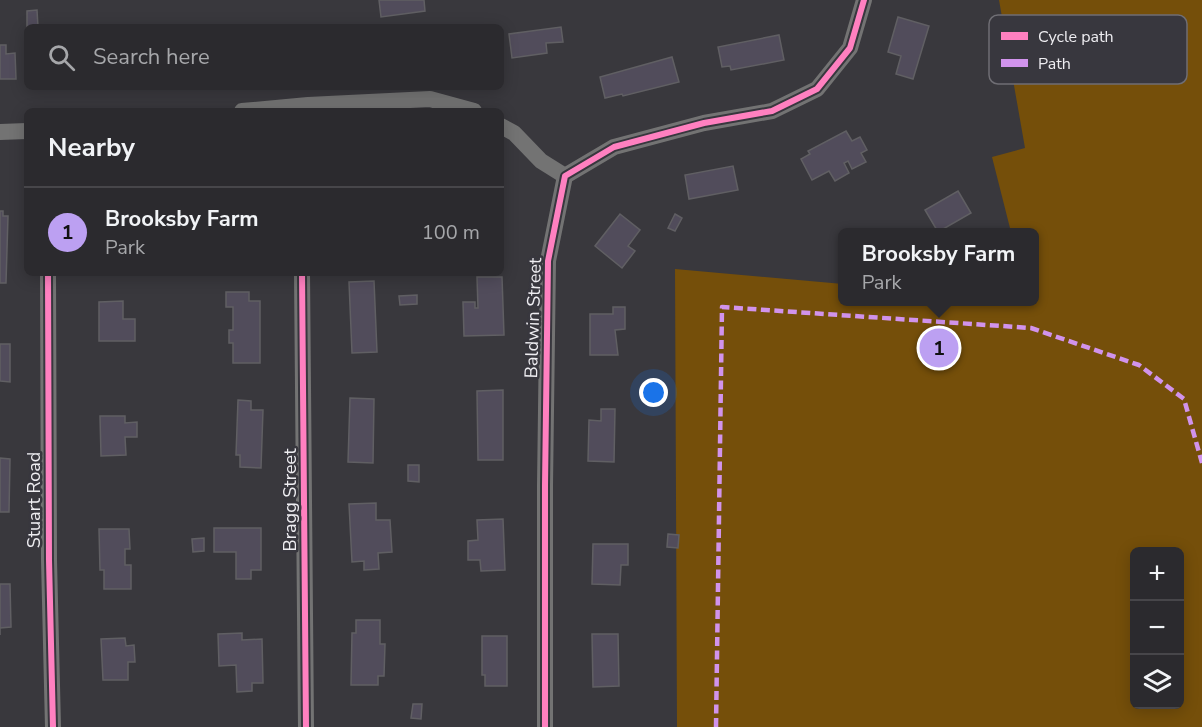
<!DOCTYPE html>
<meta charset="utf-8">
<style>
:root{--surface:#2b2a2e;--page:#37363a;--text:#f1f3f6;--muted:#a6a7aa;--line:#47464a;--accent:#bca0f2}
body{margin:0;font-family:"Nunito Sans",sans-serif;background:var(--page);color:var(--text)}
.controls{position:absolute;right:18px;bottom:18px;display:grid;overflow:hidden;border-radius:9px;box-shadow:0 3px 15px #0003}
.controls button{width:54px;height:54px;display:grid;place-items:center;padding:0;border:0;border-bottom:2px solid var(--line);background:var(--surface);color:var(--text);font:30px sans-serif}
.you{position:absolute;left:654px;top:393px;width:21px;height:21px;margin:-15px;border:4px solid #fff;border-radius:50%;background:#1a73e8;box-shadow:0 0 0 9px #1a73e833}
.badge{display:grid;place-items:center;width:39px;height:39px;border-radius:50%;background:var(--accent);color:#111;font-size:20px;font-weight:700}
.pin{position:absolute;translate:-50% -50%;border:3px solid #fff;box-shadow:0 2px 6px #0006}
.popup{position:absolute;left:838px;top:228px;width:201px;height:78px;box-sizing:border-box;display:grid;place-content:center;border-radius:9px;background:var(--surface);filter:drop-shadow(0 2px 4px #0005);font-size:20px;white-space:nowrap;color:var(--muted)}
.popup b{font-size:22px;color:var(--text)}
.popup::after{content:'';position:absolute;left:50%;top:100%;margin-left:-12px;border:12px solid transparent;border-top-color:var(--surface)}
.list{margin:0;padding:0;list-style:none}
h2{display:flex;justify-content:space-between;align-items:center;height:78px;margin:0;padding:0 24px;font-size:26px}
h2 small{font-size:20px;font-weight:400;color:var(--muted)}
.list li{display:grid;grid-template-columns:39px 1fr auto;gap:18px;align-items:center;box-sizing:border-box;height:90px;padding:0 24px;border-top:2px solid var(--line)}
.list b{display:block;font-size:22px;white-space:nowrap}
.list p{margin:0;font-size:20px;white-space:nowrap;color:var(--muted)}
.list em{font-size:20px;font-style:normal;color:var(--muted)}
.icon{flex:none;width:33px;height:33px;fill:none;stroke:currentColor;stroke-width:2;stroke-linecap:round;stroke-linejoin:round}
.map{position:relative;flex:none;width:1202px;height:727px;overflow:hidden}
.search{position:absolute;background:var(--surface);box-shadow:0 3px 15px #0003;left:24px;top:24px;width:480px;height:66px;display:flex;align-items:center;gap:15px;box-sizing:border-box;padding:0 21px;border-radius:9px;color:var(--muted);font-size:22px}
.panel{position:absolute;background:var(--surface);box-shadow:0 3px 15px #0003;left:24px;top:108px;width:480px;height:168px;border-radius:9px}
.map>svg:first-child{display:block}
.green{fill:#754f0a;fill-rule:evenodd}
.building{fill:#514c5b;stroke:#605f63;stroke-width:1.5}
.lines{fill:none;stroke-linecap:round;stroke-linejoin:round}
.street{stroke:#737373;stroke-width:16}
.quiet{stroke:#d193ec;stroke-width:4.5;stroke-dasharray:9 4.5;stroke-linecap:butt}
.cycleway-casing{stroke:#38373e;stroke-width:10}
.cycleway{stroke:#ff80c0;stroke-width:6}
.labels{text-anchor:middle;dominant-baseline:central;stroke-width:5;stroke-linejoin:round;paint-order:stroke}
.street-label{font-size:18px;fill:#eeedf1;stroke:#38373e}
.key{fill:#38373e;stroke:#6f6e74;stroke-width:1.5}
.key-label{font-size:16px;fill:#eeedf1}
</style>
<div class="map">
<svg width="1202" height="727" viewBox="0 0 1202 727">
<rect width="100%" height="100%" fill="#39383d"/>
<path class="green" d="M999,0h203v727h-525l-2,-458 168,15v18h192v-70h-24l-19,-75 33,-9zM1134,552h46v152h-46z"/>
<g class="building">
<polygon points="379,0 424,0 425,11 381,17"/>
<polygon points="37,10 38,27 27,27 27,11"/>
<polygon points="898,17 929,26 913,79 896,74 901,56 888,52"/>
<polygon points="561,27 563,42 546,43 547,53 512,58 509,34"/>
<polygon points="779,35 784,60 731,70 730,66 722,67 718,47"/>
<polygon points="0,45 6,45 6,54 15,53 16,79 0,79"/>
<polygon points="672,57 679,82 623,96 622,94 605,98 600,77"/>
<polygon points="846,131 852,141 860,137 867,150 861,153 866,162 852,169 848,161 844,163 849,173 835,181 829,171 812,180 801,159 810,154 808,151"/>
<polygon points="733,166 738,190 689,199 685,175"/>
<polygon points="958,191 971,213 938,232 925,210"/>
<polygon points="0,211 3,211 3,216 8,216 6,283 0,283"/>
<polygon points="620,214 640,230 628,246 635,251 622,268 595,246"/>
<polygon points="675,214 682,218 675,231 668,228"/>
<polygon points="477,277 502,277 504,335 464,336 463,302 475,302 475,308 478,308"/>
<polygon points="374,281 377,352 352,353 349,282"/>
<polygon points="226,292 249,292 249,301 260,301 260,363 233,363 233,343 229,343 229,330 233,330 233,307 226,307"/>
<polygon points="417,295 417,304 400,305 399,296"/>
<polygon points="123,301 123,319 135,319 135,341 99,341 99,302"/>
<polygon points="613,307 625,307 625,329 615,330 618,355 590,355 590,314 613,314"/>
<polygon points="0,344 10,344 10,382 0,381"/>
<polygon points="503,390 503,460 478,460 477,391"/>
<polygon points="350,398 374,399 373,463 348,462"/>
<polygon points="238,400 251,401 251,410 263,410 261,468 240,467 240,455 236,455"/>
<polygon points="601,409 615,409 614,462 588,461 589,420 601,421"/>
<polygon points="100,416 125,416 125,423 137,422 137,437 125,437 126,455 101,456"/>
<polygon points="0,458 10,459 9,512 0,512"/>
<polygon points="408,465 419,465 419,482 408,481"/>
<polygon points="376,503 376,520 390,520 392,552 378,553 379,569 364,570 364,561 352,562 349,504"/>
<polygon points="503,519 505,570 481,571 480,560 468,560 468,541 478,540 477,520"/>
<polygon points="214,528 261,528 261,570 251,570 251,579 236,579 236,552 214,552"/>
<polygon points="99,529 129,529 130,549 125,549 125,565 131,565 131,589 104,589 104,570 100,570"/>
<polygon points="668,534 679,535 678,548 667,547"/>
<polygon points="204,538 204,551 193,552 192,539"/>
<polygon points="593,544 628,544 628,565 621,565 620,585 592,584"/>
<polygon points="0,584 10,584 11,627 0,628 0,635"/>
<polygon points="356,620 380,620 380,644 385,644 384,676 378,676 378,685 351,685 352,633 356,633"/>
<polygon points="242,633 242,640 262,639 263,683 252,683 252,691 237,692 236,665 219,666 218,634"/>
<polygon points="592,634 618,634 619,686 593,687"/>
<polygon points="482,636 507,636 507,686 485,686 485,675 482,675"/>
<polygon points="125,638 126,646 134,645 135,662 128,662 128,680 103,680 101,639"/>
<polygon points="413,704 422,704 421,719 411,718"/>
</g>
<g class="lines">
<g class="street">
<polyline points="242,111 308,105 430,99 474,111"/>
<polyline points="501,126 514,133 541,161 565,176"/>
<polyline points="0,132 27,131"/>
<polyline points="48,273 49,560 53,727"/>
<polyline points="302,273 306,727"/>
<polyline points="545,727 545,485 548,261 565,176 614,147 704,123 772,111 817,89 850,48 864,0"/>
</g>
<polyline class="quiet" points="716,727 722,307 1031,328 1139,365 1184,399 1202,463"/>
<defs>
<g id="cycleway">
<polyline points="48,273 49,560 53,727"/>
<polyline points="302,273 306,727"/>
<polyline points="545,727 545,485 548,261 565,176 614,147 704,123 772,111 817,89 850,48 864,0"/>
</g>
</defs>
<use href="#cycleway" class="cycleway-casing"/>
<use href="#cycleway" class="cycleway"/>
</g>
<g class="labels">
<g class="street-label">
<text transform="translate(533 318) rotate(-88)">Baldwin Street</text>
<text transform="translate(34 500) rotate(-90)">Stuart Road</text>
<text transform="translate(290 500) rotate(-90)">Bragg Street</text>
</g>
</g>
<rect x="989" y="15" width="198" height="69" rx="9" class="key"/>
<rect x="1001" y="32" width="27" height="8" fill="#ff80c0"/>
<rect x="1001" y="59" width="27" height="8" fill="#d193ec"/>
<g class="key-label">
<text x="1038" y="42">Cycle path</text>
<text x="1038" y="69">Path</text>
</g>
</svg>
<div class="controls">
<button>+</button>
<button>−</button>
<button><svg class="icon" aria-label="layers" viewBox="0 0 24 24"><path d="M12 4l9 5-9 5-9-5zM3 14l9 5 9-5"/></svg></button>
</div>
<div class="you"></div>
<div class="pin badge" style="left:939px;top:348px">1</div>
<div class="popup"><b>Brooksby Farm</b>Park</div>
<div class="search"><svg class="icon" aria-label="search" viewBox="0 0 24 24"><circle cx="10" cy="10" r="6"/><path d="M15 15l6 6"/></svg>Search here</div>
<section class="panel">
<h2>Nearby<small></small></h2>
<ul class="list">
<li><span class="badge">1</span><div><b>Brooksby Farm</b><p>Park</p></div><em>100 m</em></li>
</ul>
</section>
</div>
